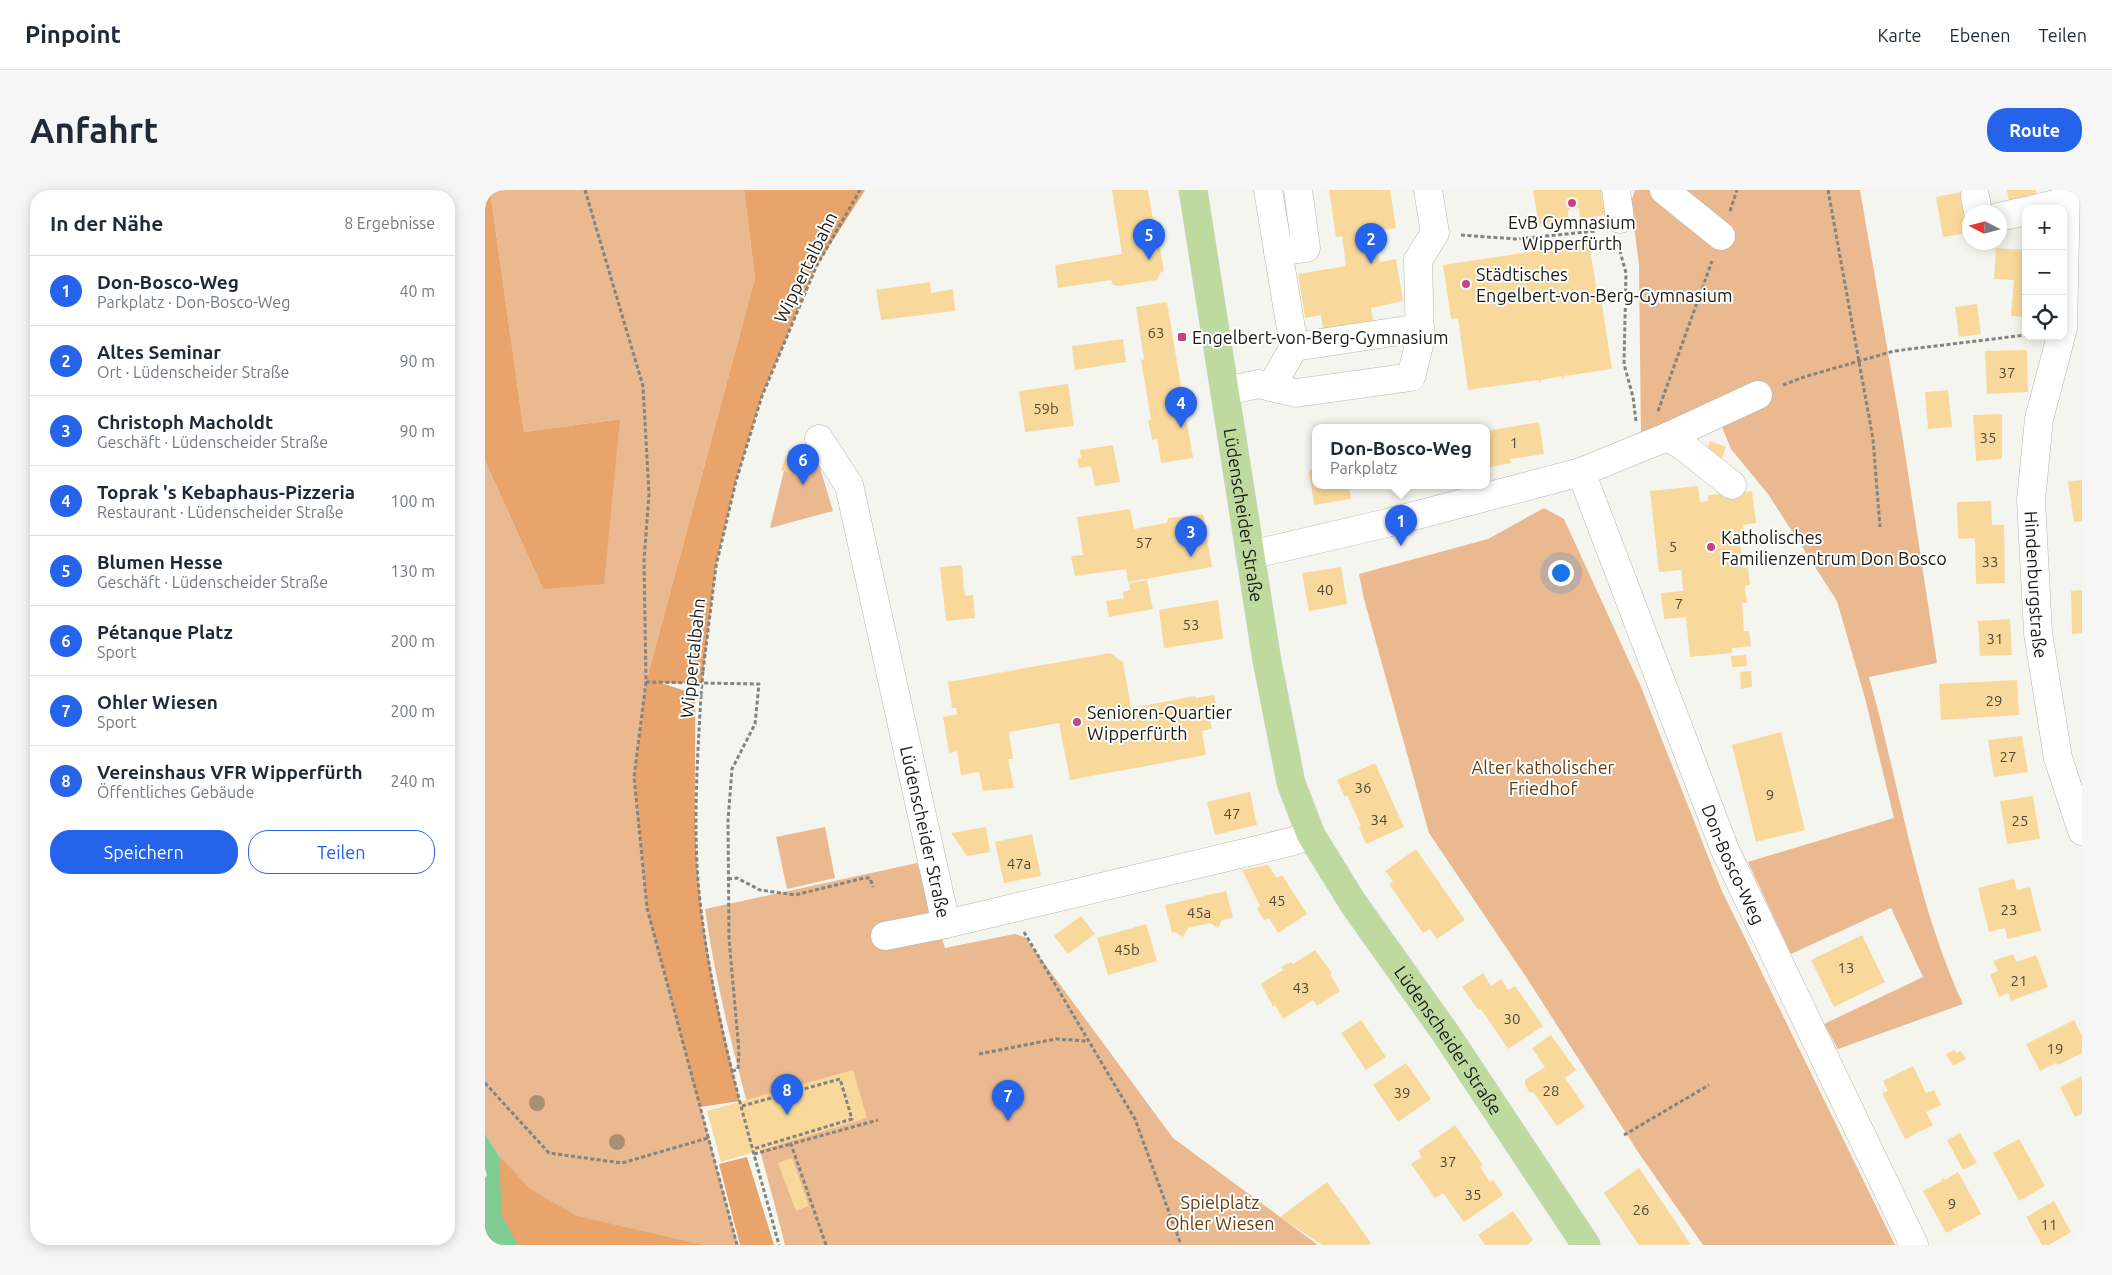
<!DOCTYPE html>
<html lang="de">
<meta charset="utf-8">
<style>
:root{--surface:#fff;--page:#f6f6f7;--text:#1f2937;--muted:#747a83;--line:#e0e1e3;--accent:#2563eb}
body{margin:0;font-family:Ubuntu,sans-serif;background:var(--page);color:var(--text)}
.controls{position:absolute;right:15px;top:15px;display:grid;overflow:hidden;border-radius:10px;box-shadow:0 2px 12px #0003}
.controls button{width:45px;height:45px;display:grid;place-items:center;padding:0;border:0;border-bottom:1px solid var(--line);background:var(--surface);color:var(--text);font:25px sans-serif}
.compass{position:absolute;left:1477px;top:15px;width:45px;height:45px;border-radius:50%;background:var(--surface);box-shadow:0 2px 12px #0003;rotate:276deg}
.you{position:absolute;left:1075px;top:382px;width:18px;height:18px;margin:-12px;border:4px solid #fff;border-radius:50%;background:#1a73e8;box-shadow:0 0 0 8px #1a73e833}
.badge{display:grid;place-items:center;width:32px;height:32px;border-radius:50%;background:var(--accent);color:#fff;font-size:16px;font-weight:700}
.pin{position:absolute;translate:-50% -41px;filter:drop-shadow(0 1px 2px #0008)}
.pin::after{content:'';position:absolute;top:26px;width:18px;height:15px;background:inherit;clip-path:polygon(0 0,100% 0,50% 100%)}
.popup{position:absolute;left:827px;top:234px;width:178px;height:65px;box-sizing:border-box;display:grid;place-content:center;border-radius:10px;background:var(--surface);filter:drop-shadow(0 1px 4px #0005);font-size:16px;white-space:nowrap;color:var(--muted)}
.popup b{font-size:19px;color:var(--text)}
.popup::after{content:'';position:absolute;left:50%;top:100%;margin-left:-10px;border:10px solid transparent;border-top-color:var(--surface)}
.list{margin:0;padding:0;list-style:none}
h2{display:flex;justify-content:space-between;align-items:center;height:65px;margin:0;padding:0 20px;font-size:21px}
h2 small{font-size:16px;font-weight:400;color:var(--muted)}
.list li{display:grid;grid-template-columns:32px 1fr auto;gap:15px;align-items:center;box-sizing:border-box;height:70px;padding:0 20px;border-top:1px solid var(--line)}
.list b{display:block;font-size:19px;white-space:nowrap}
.list p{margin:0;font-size:16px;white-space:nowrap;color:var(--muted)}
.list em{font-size:16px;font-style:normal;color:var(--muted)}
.actions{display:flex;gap:10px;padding:15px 20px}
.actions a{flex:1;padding:11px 0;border:1px solid var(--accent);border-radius:20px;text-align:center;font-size:18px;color:var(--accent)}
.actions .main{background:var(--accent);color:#fff}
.icon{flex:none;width:28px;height:28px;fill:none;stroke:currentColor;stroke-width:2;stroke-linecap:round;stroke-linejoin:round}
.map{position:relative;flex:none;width:1597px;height:1055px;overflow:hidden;border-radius:20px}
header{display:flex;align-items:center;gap:30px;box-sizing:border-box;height:70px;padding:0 25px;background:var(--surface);border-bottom:1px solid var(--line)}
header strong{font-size:24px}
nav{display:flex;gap:28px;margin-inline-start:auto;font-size:18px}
.intro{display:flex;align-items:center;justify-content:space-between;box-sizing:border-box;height:120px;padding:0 30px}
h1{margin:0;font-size:35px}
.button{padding:12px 22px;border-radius:20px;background:var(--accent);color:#fff;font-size:18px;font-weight:700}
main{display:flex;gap:30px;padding:0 30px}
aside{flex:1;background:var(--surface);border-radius:20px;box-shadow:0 2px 12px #0003}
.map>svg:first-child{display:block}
.green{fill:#eab990}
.forest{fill:#e8a46b}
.water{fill:#80cc95}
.building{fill:#f9d99b}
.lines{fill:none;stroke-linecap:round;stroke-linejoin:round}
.minor-casing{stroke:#b5b5b1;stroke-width:29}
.major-casing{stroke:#d1d1d1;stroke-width:29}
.path{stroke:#83837f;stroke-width:3;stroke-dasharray:4 2.5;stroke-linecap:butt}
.minor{stroke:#fff;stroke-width:28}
.major{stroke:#bfda9f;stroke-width:28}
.path-bridge{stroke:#83837f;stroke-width:3;stroke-dasharray:4 2.5;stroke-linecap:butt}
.tree{fill:#a78f74}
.poi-dot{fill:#c64287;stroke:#fffffe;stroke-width:2}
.labels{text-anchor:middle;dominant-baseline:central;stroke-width:4;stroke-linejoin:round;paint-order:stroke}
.number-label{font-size:15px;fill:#524a39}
.poi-label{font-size:18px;fill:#1a1a18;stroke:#fffffe;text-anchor:start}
.street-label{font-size:18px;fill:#1a1a18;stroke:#fffffe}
.park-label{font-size:18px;fill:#683c10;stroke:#fffffe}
</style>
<header>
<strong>Pinpoint</strong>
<nav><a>Karte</a><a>Ebenen</a><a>Teilen</a></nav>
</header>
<div class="intro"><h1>Anfahrt</h1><a class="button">Route</a></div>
<main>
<aside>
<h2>In der Nähe<small>8 Ergebnisse</small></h2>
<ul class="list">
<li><span class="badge">1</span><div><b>Don-Bosco-Weg</b><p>Parkplatz · Don-Bosco-Weg</p></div><em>40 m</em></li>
<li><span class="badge">2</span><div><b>Altes Seminar</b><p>Ort · Lüdenscheider Straße</p></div><em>90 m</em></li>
<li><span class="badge">3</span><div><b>Christoph Macholdt</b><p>Geschäft · Lüdenscheider Straße</p></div><em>90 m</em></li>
<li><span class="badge">4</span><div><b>Toprak 's Kebaphaus-Pizzeria</b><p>Restaurant · Lüdenscheider Straße</p></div><em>100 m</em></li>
<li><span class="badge">5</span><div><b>Blumen Hesse</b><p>Geschäft · Lüdenscheider Straße</p></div><em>130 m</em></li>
<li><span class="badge">6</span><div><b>Pétanque Platz</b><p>Sport</p></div><em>200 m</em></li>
<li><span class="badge">7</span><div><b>Ohler Wiesen</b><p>Sport</p></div><em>200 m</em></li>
<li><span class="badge">8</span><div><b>Vereinshaus VFR Wipperfürth</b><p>Öffentliches Gebäude</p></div><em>240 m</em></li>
</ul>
<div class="actions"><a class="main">Speichern</a><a>Teilen</a></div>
</aside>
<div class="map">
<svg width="1597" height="1055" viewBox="0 0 1597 1055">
<rect width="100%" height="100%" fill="#f5f5ef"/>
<g class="green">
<polygon points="5,0 259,0 270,88 161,492 149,587 162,718 253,1055 33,1055 14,966 0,943 0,271 58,399 135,229 39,242"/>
<path d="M1150,0h225l43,250 34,223 -68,14c31,109 46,223 94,327l-125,45 -14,-25 99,-47 -32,-69 -100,46 -43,-92 146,-44 -29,-120 -28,-97 -69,-107 -37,-45 -17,-41 -73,31 -2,-174 -8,-63z"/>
<polygon points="304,260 332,268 348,321 285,338"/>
<polygon points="1059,318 1079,329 1156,497 1236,699 1410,1055 1218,1055 1155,965 1045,793 944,643 879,409 874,384 1003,349"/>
<polygon points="340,637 350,688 302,699 291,647"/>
<path d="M432,673l28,85 70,-14 10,3 148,201 145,107h-533c-28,-112 -64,-222 -80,-336z"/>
</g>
<g class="forest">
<polygon points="0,0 5,0 39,242 135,229 119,394 58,399 0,271"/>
<path d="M259,0h121l-49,77 -54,129 -26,85 -20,85 -14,117h-41l34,11c1,56 -2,114 2,171 6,80 24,158 43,236l-40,6 -53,-199 -13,-131 12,-95 109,-404z"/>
<polygon points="14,966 45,999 92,1026 218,1055 0,1055 0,991"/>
<polygon points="262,967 289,1055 255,1055 234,974"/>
</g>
<polygon class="water" points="0,943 14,966 17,1026 33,1055 0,1055 0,988 2,985 0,979"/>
<g class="building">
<polygon points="627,0 663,0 673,58 675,58 679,81 676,82 672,90 634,96 628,95 626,90 573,98 570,75 637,64"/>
<polygon points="844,0 905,0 911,38 889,41 895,72 911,69 918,111 886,118 889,137 839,145 836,125 820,128 813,84 861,76 857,46 851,47"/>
<polygon points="1048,0 1122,0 1125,24 1095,29 1094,18 1083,20 1084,31 1054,36"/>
<polygon points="1522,0 1551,0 1552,8 1524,12"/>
<polygon points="1476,2 1484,43 1458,47 1451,7"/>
<polygon points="1104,53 1113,107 1116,108 1127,179 1079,186 1078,191 1077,186 1056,190 1055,194 1054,190 983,200 973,128 966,129 958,75"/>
<polygon points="1511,58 1541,60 1541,127 1526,126 1529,90 1509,89"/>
<polygon points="445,92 446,103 468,99 470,121 396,130 391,100"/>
<polygon points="682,112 708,268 676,273 672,249 667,250 663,230 666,230 656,170 659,169 651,117"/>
<polygon points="1492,114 1496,144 1474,147 1470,117"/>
<polygon points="638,149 641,172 590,180 587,156"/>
<polygon points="1542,160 1543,202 1502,204 1500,161"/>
<polygon points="583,194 589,236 540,242 534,201"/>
<polygon points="1463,200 1467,237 1443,239 1440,202"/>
<polygon points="1517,224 1517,269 1491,271 1488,225"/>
<polygon points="1054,232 1059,264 1025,269 1026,273 1001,278 1001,241"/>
<polygon points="1225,251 1241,257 1236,271 1220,266"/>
<polygon points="628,255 635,292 610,296 606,276 594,278 592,269 596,268 595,260"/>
<polygon points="301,267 313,271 308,284 296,280"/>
<polygon points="831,279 831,295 864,295 866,309 829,315 824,280"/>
<polygon points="1597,290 1597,331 1589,332 1583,292"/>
<polygon points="1213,296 1215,312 1223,311 1223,305 1267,301 1271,333 1258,335 1260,349 1255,350 1258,378 1263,377 1265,395 1260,396 1262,413 1257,413 1259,441 1264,441 1266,456 1247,458 1247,463 1205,467 1201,427 1179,429 1176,403 1198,401 1197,386 1196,380 1174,382 1165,301"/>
<polygon points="1506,311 1507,335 1519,335 1520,393 1491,394 1490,348 1473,349 1472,312"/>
<polygon points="645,319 649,339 682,333 683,328 718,324 727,377 643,392 641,379 590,386 586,366 598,365 592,327"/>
<polygon points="477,375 479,401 481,406 488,405 490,428 461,431 455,377"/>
<polygon points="856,377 862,414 824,421 817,383"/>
<polygon points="662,390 668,419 624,427 621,411 639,408 638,402 645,400 644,393"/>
<polygon points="1597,400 1597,443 1587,444 1586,401"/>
<polygon points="733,410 738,449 679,458 674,420"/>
<polygon points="1525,429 1527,465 1495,466 1493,431"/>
<polygon points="625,463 638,472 646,518 710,506 711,508 729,505 734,529 725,531 727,539 717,541 721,565 585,590 574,533 524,542 528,569 523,569 529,598 498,601 494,582 476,585 472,561 464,563 458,527 472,524 471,518 467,518 463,492"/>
<polygon points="1261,465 1262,476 1247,477 1246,466"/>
<polygon points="1266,481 1267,497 1256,499 1255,482"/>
<polygon points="1532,490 1534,525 1456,530 1454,494"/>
<polygon points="1296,542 1320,640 1271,652 1247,555"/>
<polygon points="1537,546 1543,582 1509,587 1503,550"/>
<polygon points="890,573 919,637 881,654 874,638 876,636 862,605 860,607 852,590"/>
<polygon points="765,602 772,635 730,645 722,612"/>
<polygon points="1548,606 1555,649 1522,654 1515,611"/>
<polygon points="501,637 505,662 482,666 466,643"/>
<polygon points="547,644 556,686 519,693 510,652"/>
<polygon points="931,659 980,730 952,749 945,739 938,743 904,694 908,691 900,681"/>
<polygon points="783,675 792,688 797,685 822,724 793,743 784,728 779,730 772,718 775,716 757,680"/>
<polygon points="1529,689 1532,700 1545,697 1556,741 1522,749 1520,738 1504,742 1493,698"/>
<polygon points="741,701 748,728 737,730 733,738 725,733 703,738 698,747 690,742 687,743 680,715"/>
<polygon points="596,726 610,744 583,764 569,746"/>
<polygon points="661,734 672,771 623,785 612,748"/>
<polygon points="1377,745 1400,792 1349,817 1326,770"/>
<polygon points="830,760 847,783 845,784 855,801 832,816 828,810 798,829 790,815 788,817 776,794 798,780 796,777 806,772 808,774"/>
<polygon points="1528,764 1531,772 1551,765 1563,797 1526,811 1523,803 1514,807 1505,784 1513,781 1508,771"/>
<polygon points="998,783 1006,796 1016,789 1023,800 1030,796 1058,836 1023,859 996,819 993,820 977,797"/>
<polygon points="876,830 901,867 881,880 856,843"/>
<polygon points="1589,830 1597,846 1597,863 1573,875 1571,873 1555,881 1541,854"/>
<polygon points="1066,845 1091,880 1080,888 1100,917 1072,936 1049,903 1044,902 1040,894 1040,890 1060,877 1047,858"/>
<polygon points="1469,860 1472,863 1476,861 1481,869 1468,876 1461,864"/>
<polygon points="921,873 946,909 913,932 888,895"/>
<polygon points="1428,876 1441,903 1449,900 1456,915 1441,922 1448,935 1420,949 1397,903 1403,901 1398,891"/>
<polygon points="368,880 382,928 236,972 222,921"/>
<polygon points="1597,886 1597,924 1590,927 1575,897"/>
<polygon points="970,935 998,975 995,977 1005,992 1008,990 1018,1005 979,1032 958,1003 950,1008 926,974 937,967 933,961"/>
<polygon points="1475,943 1492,973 1478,980 1462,950"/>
<polygon points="1534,949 1560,996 1534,1011 1508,963"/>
<polygon points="307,968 324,1016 311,1021 293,973"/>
<polygon points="1154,978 1192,1034 1206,1055 1154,1055 1119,1003"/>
<polygon points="1473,982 1496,1024 1461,1043 1438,1001 1457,991 1456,989 1459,988 1460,990"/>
<polygon points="842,992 886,1053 883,1055 837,1055 795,1027"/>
<polygon points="1569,1011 1586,1042 1564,1055 1557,1055 1541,1027"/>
<polygon points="1028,1021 1048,1050 1042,1055 1000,1055 993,1045"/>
</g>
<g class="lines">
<defs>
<g id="minor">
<polyline points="1131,0 1135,29"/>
<polyline points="1179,0 1236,46"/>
<polyline points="1490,6 1493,22"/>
<polyline points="1549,19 1580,12"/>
<polyline points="1514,27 1541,21"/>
<polyline points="793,62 821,58 813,0"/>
<polyline points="1578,139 1581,0"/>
<path id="s1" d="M1576,146l-22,83 -8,81 7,133 20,125 24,73"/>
<polyline points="809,157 935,138"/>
<polyline points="786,197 811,203 926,187 935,151 933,70 950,43 943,0"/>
<polyline points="740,201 774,194 786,197 809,157 783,0"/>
<path id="s2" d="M1273,205l-91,42 -86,35 144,378 189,395"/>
<polyline points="1182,247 1198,256 1247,295"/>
<path id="s3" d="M334,249l30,46 97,439 344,-82 21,-7"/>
<polyline points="765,365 902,333 1096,282"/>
<polyline points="400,746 461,734"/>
</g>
<g id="major">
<path id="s4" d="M708,0l74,471 24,122 20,52 42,68 91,128 142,214"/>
</g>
</defs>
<use href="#minor" class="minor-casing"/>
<use href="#major" class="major-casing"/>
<g class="path">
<polyline points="100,0 158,196 164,304 159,370 161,492 274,494 270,534 247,579 243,630 244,749 254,861 253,879 248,881"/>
<polyline points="1343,0 1388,249 1395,337"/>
<polyline points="1245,21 1252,0"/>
<polyline points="976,45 1031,49 1111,41"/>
<polyline points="1133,54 1141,83 1139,174 1148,207 1151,231"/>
<polyline points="1298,195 1319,187 1409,161 1541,145"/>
<polyline points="1173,221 1227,71"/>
<polyline points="218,481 231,376 251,291 277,206 331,77 375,0"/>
<polyline points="161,492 149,587 162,718 252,1055"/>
<path d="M216,505c-4,72 -9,144 0,215 14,114 48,225 78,335"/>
<polyline points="243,689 252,688 275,700 310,705 379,688 385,688 388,697"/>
<polyline points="539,742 650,929 696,1055"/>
<polyline points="494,864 571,849 602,851"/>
<polyline points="0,893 64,963 137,973 223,948"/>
<polyline points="257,916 355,889 367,929 268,959"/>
<polyline points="1139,945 1224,895"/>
<polyline points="269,964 306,954"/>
<polyline points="341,1055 306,954 393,930"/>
</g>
<use href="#minor" class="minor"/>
<use href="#major" class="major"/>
<polyline class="path-bridge" points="216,505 218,481"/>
</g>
<g class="tree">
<circle cx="52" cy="913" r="8"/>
<circle cx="132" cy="952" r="8"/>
</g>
<g class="poi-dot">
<circle cx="1087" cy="13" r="5"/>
<circle cx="981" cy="94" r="5"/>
<rect x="692" y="142" width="10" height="10" rx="2.5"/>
<circle cx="1226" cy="357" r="5"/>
<circle cx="592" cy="532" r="5"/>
</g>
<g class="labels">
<g class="number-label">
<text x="671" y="142">63</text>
<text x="1522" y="182">37</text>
<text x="561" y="218">59b</text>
<text x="1503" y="247">35</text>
<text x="1029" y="252">1</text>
<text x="659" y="352">57</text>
<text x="1188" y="356">5</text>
<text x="1505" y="371">33</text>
<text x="840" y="399">40</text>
<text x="1194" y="413">7</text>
<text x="706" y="434">53</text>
<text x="1510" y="448">31</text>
<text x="1509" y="510">29</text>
<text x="1523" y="566">27</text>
<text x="878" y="597">36</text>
<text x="1285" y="604">9</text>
<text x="747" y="623">47</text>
<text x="894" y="629">34</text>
<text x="1535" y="630">25</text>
<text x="534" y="673">47a</text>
<text x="792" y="710">45</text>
<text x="1524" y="719">23</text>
<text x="714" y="722">45a</text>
<text x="642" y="759">45b</text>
<text x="1361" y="777">13</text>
<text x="1534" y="790">21</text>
<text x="816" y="797">43</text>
<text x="1027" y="828">30</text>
<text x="1570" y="858">19</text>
<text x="1066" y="900">28</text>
<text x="917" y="902">39</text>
<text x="963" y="971">37</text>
<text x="988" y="1004">35</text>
<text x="1467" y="1013">9</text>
<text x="1156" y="1019">26</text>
<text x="1564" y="1034">11</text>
</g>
<g class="poi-label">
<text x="1087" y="32" text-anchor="middle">EvB Gymnasium<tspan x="1087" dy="21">Wipperfürth</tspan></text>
<text x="991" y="84">Städtisches<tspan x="991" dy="21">Engelbert-von-Berg-Gymnasium</tspan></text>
<text x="707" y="147">Engelbert-von-Berg-Gymnasium</text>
<text x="1236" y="347">Katholisches<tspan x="1236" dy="21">Familienzentrum Don Bosco</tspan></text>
<text x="602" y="522">Senioren-Quartier<tspan x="602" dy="21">Wipperfürth</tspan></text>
</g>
<g class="street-label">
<text transform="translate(320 77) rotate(-64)">Wippertalbahn</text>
<text stroke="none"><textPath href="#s4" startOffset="329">Lüdenscheider Straße</textPath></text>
<text stroke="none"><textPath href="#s1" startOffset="252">Hindenburgstraße</textPath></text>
<text transform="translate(207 468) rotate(-84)">Wippertalbahn</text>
<text stroke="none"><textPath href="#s3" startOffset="410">Lüdenscheider Straße</textPath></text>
<text stroke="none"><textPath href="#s2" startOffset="614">Don-Bosco-Weg</textPath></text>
<text stroke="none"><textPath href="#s4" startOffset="904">Lüdenscheider Straße</textPath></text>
</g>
<g class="park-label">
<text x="1058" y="577">Alter katholischer<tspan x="1058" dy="21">Friedhof</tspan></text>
<text x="735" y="1012">Spielplatz<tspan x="735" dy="21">Ohler Wiesen</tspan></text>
</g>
</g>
</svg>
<div class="controls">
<button>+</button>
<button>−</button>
<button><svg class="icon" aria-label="locate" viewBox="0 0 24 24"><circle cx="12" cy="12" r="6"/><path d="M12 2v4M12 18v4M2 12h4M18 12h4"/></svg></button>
</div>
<svg class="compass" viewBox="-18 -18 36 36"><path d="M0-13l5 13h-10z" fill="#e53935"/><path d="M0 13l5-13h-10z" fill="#747a83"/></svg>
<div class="you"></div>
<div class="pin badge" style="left:916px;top:356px">1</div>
<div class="popup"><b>Don-Bosco-Weg</b>Parkplatz</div>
<div class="pin badge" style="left:886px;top:74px">2</div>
<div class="pin badge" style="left:706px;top:367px">3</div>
<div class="pin badge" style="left:696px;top:238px">4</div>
<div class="pin badge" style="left:664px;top:70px">5</div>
<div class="pin badge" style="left:318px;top:295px">6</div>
<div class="pin badge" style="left:523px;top:931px">7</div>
<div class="pin badge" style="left:302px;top:925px">8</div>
</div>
</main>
